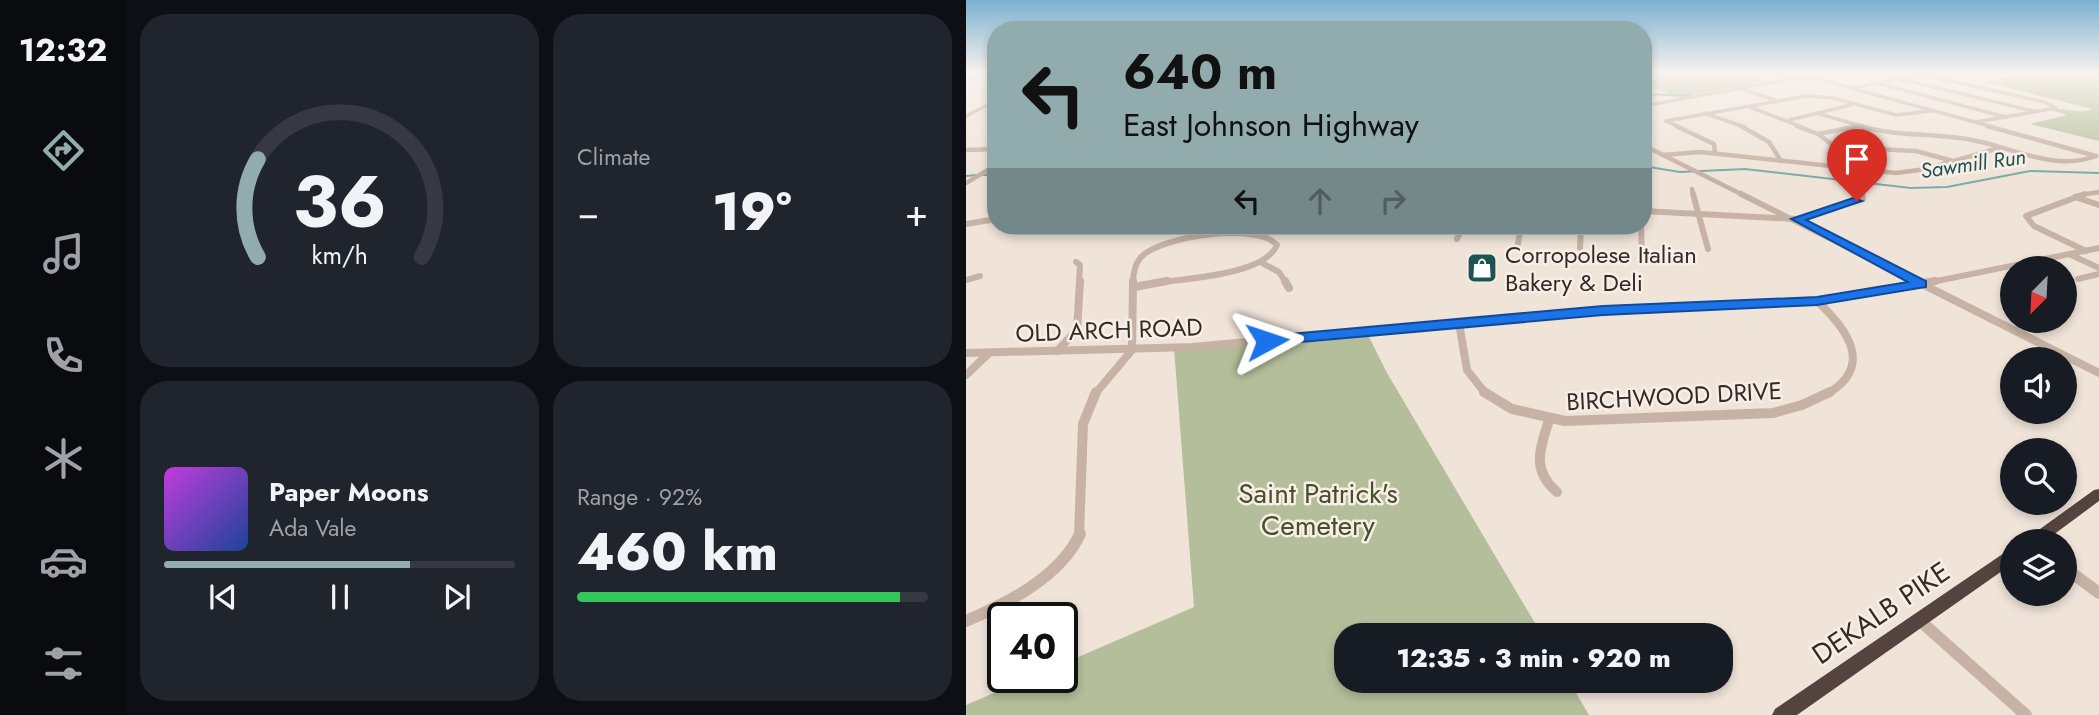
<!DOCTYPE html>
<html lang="en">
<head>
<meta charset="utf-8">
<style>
	:root { --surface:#171b24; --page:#20242c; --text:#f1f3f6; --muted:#9ea1a6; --line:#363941; --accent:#92abad }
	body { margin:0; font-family:Jost,sans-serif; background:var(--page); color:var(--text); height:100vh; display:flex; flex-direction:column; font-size:26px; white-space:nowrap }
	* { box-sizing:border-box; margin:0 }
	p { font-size:23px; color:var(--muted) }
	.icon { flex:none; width:38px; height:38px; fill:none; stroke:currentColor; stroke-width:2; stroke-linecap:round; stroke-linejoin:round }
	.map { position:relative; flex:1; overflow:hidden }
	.sheet { display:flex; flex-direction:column; gap:14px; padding:14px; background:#0d0f14; width:840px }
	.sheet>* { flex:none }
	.hud { position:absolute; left:21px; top:21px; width:665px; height:214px; border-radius:28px; box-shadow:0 4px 10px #0003; background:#92abad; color:#111; overflow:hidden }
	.needle { width:46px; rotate:204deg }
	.buttons { position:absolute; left:1034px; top:256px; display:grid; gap:14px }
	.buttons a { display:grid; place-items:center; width:77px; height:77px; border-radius:50%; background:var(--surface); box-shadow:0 4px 10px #0003; font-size:35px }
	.speed { position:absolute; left:21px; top:602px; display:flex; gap:14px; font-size:35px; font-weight:700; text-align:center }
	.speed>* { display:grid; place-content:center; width:91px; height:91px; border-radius:50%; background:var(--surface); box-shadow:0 4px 10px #0003; line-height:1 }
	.speed .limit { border:4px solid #111; border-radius:10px; background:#fff; color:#111 }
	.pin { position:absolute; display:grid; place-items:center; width:60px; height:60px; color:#fff; margin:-72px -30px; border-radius:50% 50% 50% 0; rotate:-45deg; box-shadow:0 0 7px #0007 }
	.pin .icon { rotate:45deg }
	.me { position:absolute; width:77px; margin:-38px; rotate:85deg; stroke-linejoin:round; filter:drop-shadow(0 0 5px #0008) }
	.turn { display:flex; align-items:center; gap:24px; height:147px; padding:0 21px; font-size:32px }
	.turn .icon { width:91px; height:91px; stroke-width:2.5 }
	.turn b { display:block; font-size:49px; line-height:60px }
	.lanes { display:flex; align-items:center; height:66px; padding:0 21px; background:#0003; justify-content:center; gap:35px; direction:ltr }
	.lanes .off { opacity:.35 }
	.big { font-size:52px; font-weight:800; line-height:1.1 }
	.sheet .widget { flex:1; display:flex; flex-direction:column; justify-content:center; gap:10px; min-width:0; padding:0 24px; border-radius:28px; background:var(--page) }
	.sheet .dial { align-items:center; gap:0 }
	.dial svg { height:182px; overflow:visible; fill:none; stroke:var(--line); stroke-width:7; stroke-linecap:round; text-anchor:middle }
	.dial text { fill:var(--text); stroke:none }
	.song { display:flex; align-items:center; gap:21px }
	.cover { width:84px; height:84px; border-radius:10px; background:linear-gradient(135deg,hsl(290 70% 55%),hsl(220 70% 35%)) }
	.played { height:7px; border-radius:4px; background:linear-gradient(90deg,var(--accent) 70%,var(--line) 70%) }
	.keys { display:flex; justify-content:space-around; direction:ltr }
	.heat { display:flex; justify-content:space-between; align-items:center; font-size:38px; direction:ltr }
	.charge { height:10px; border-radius:5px; background:linear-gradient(90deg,#34c759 92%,var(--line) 0) }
	.sheet .tiles { flex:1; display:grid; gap:14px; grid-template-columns:repeat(2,1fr) }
	.trip { position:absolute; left:368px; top:623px; width:399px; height:70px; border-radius:28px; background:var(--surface); box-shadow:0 4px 10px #0003; font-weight:800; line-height:70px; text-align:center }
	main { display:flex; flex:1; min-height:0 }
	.menu { display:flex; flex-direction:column; width:126px; justify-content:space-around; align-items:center; background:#090b0e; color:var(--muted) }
	.menu .icon { width:49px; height:49px }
	.menu .active { color:var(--accent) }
	.menu b { font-size:32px; color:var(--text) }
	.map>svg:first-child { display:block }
	.green { fill:#b4be9a }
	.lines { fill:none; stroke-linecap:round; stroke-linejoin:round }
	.stream { stroke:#79acab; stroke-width:2 }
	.minor-far5 { stroke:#c7b3a6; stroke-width:3.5 }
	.minor-far4 { stroke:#c7b3a6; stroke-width:4.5 }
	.minor-far3 { stroke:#c7b3a6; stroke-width:6 }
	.minor-far2 { stroke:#c7b3a6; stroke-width:8 }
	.minor-far1 { stroke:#c7b3a6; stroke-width:10 }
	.minor { stroke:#c7b3a6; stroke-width:12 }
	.highway { fill:#54433e; fill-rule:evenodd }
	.route { fill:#1a73e8; stroke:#114b97; stroke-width:2 }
	.labels { text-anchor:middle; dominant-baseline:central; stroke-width:5; stroke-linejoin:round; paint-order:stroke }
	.far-water-label { font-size:21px; font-style:italic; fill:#1e5353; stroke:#f8eee5 }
	.poi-label { font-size:24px; fill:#342a26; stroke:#f8eee5; text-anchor:start }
	.street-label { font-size:24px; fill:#342a26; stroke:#f8eee5 }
	.near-park-label { font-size:28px; fill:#45512b; stroke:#f8eee5 }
	.near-street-label { font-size:28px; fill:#342a26; stroke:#f8eee5 }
</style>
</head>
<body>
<main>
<nav class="menu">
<b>12:32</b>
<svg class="icon active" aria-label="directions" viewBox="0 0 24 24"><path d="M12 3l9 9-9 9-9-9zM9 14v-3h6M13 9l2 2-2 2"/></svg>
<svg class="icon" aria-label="music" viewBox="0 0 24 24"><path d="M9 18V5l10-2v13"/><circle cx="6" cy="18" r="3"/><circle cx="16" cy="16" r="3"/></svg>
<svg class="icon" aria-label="phone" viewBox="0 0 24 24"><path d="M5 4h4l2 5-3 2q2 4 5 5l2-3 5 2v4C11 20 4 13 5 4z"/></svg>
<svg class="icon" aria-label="climate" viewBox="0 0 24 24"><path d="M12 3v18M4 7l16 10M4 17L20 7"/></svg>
<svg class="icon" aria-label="car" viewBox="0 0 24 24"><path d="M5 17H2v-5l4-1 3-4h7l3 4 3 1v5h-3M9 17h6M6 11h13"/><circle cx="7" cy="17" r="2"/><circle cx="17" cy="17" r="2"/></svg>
<svg class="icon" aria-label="filters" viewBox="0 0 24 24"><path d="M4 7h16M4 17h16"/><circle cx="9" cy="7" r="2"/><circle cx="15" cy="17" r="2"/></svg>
</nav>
<section class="sheet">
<div class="tiles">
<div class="widget dial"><svg viewBox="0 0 100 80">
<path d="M14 69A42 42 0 1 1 86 69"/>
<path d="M14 69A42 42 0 0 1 14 26" stroke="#92abad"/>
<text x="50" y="56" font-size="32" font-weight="700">36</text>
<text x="50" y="72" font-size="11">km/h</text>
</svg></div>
<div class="widget"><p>Climate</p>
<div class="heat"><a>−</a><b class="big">19°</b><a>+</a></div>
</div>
<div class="widget">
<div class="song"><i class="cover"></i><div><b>Paper Moons</b><p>Ada Vale</p></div></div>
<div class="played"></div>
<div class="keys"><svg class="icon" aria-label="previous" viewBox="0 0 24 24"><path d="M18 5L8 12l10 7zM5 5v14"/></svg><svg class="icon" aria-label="pause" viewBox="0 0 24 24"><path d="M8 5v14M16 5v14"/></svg><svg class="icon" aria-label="next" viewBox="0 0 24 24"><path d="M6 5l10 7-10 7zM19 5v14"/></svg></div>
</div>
<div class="widget"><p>Range · 92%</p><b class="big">460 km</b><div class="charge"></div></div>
</div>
</section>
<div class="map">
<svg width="1133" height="715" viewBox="0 0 1133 715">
	<rect width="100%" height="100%" fill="#f0e4d9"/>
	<g class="green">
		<path d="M677 73H772L802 81 713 97 677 84Z"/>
		<path d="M1061 73H1133V141L1064 124 1101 115 1085 110C1099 106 1109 115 1126 109L1020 82Z"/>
		<path d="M400 331 421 373 576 635H380V681H603L623 715H0V705L65 677H96V664L228 607 208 348Z"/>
	</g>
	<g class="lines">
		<g class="stream">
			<path d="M677 94 724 96"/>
			<path d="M677 166 714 172 779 169 945 188 981 187 1064 171 1133 173"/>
			<path d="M17 175H30"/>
			<path d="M0 176 11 175"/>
		</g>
		<g class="minor-far5">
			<path d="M841 76 1027 127"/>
			<path d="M935 79 1071 112"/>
			<path d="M0 81 12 73"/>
			<path d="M914 84 1040 117"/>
			<path d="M888 88 949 75 963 76 1078 102 1090 108"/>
			<path d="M775 89 809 100"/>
			<path d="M677 106 858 73"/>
			<path d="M784 107 836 127"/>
			<path d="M738 113 779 127"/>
			<path d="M850 113 899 127"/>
			<path d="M0 116 30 101"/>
			<path d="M823 120 885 105"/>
			<path d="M700 121 841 96 867 98 930 115 965 111"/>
			<path d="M700 121 714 127"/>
			<path d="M1010 122 1090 108"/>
			<path d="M887 127 892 126"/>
		</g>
		<g class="minor-far4">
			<path d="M710 126 748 144 749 154"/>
			<path d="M775 126 803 142 815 161"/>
			<path d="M831 126 852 134 892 164 894 170"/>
			<path d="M893 126C925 135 961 134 994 138 1040 143 1084 173 1130 156"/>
			<path d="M1021 126 1130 156"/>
			<path d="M852 134 892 126"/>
			<path d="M677 145 779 196"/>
			<path d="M870 147 950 151 987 161"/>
			<path d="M0 150 30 149"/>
			<path d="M697 155 734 152 930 173 960 169 1033 148"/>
			<path d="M0 183 30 165"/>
			<path d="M726 189 728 196"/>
			<path d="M895 191 896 196"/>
			<path d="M1109 196 1133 192"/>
		</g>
		<g class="minor-far3">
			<path d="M727 194 742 249"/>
			<path d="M775 194 953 283"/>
			<path d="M1119 194 1060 216 1068 226 1120 251"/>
			<path d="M1109 197 1133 205"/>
			<path d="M677 211 830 219 897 199 896 194"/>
			<path d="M0 224 30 219"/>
			<path d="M675 226 676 256"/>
			<path d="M432 231 435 226"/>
			<path d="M491 239 497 226"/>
			<path d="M614 248 615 226"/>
			<path d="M551 249 555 226"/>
			<path d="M1103 254 1133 268"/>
			<path d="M110 262 114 265 113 283"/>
			<path d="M296 263 313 272 320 283"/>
			<path d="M1112 279 1133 274"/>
			<path d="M0 280 14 276"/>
			<path d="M167 283C167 274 169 264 175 257 194 236 293 222 311 245 299 275 221 278 191 283"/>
			<path d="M961 283 1133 248"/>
		</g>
		<g class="minor-far2">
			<path d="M319 281 323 288"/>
			<path d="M950 281 1133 373"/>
			<path d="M168 287 201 281"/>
			<path d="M851 301C881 329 909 366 861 394"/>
			<path d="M493 323 501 370 520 394"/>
			<path d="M91 351 111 330 114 281"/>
			<path d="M0 353 226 347 588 314 851 301 969 281"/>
			<path d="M0 375 23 353"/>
			<path d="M129 394 166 350 167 281"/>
		</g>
		<g class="minor-far1">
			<path d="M518 392 546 409 599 421 807 413 836 405 864 392"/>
			<path d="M583 420C574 449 565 470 591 492"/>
			<path d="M113 536 117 424 130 392"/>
		</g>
		<g class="minor">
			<path d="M1099 568 1133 593"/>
			<path d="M952 619 1060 715"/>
			<path d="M0 621C42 603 94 577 114 534"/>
		</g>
		<g class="highway">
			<path d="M1133 489V501L1079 541H1061L1063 537 1128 490Z"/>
			<path d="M1046 550V564L831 715H806L809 709 1041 551Z"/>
		</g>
	</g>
	<linearGradient id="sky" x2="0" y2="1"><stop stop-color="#7bb1d0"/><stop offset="0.42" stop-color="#f8f3ee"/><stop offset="1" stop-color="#f8f3ee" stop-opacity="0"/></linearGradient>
	<rect width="1133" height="173" fill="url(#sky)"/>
	<path class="route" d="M887 198 896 201 840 220 960 281V287L851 305 637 315 301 345 294 341 301 336 637 306 851 297 942 282 825 219Z"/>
	<defs>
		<g id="shop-square" transform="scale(1.575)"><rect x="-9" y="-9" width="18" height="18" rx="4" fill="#1e5353" stroke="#f8eee5"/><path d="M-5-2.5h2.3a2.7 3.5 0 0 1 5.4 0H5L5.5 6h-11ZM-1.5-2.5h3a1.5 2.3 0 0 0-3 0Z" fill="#fff"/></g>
	</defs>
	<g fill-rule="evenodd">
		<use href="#shop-square" x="516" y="268"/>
	</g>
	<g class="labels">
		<g class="far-water-label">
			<text transform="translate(1007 164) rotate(-8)">Sawmill Run</text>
		</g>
		<g class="poi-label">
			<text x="539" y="254">Corropolese Italian<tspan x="539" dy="28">Bakery &amp; Deli</tspan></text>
		</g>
		<g class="street-label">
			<text transform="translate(143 330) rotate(-2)">OLD ARCH ROAD</text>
			<text transform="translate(708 396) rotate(-3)">BIRCHWOOD DRIVE</text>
		</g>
		<g class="near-park-label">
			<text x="352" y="493">Saint Patrick's<tspan x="352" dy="32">Cemetery</tspan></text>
		</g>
		<g class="near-street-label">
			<text transform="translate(915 613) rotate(-34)">DEKALB PIKE</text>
		</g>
	</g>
</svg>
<div class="buttons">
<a><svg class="needle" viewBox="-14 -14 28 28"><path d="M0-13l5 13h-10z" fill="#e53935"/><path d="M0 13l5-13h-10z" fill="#9ea1a6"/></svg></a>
<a><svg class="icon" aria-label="sound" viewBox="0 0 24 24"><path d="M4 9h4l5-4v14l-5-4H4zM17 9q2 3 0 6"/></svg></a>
<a><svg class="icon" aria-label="search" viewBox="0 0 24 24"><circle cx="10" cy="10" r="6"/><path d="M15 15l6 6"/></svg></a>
<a><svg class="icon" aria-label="layers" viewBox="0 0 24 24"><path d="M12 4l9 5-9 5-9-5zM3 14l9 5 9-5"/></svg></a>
</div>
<div class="speed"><div class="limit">40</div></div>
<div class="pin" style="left:891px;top:201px;background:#d93025"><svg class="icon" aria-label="arrive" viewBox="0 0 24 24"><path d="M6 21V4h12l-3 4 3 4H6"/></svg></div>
<svg class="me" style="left:301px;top:341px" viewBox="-20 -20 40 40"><path d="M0-17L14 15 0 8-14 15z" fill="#1a73e8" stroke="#fff" stroke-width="4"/></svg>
<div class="trip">12:35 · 3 min · 920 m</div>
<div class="hud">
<div class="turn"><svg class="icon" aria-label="left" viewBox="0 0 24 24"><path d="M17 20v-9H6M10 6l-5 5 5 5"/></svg><div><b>640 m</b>East Johnson Highway</div></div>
<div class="lanes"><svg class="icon" aria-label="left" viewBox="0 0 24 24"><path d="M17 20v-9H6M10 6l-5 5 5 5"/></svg><svg class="icon off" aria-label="ahead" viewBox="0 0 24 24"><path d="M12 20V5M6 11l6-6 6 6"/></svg><svg class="icon off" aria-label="right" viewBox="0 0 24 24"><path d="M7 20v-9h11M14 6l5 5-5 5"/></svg></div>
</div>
</div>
</main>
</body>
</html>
